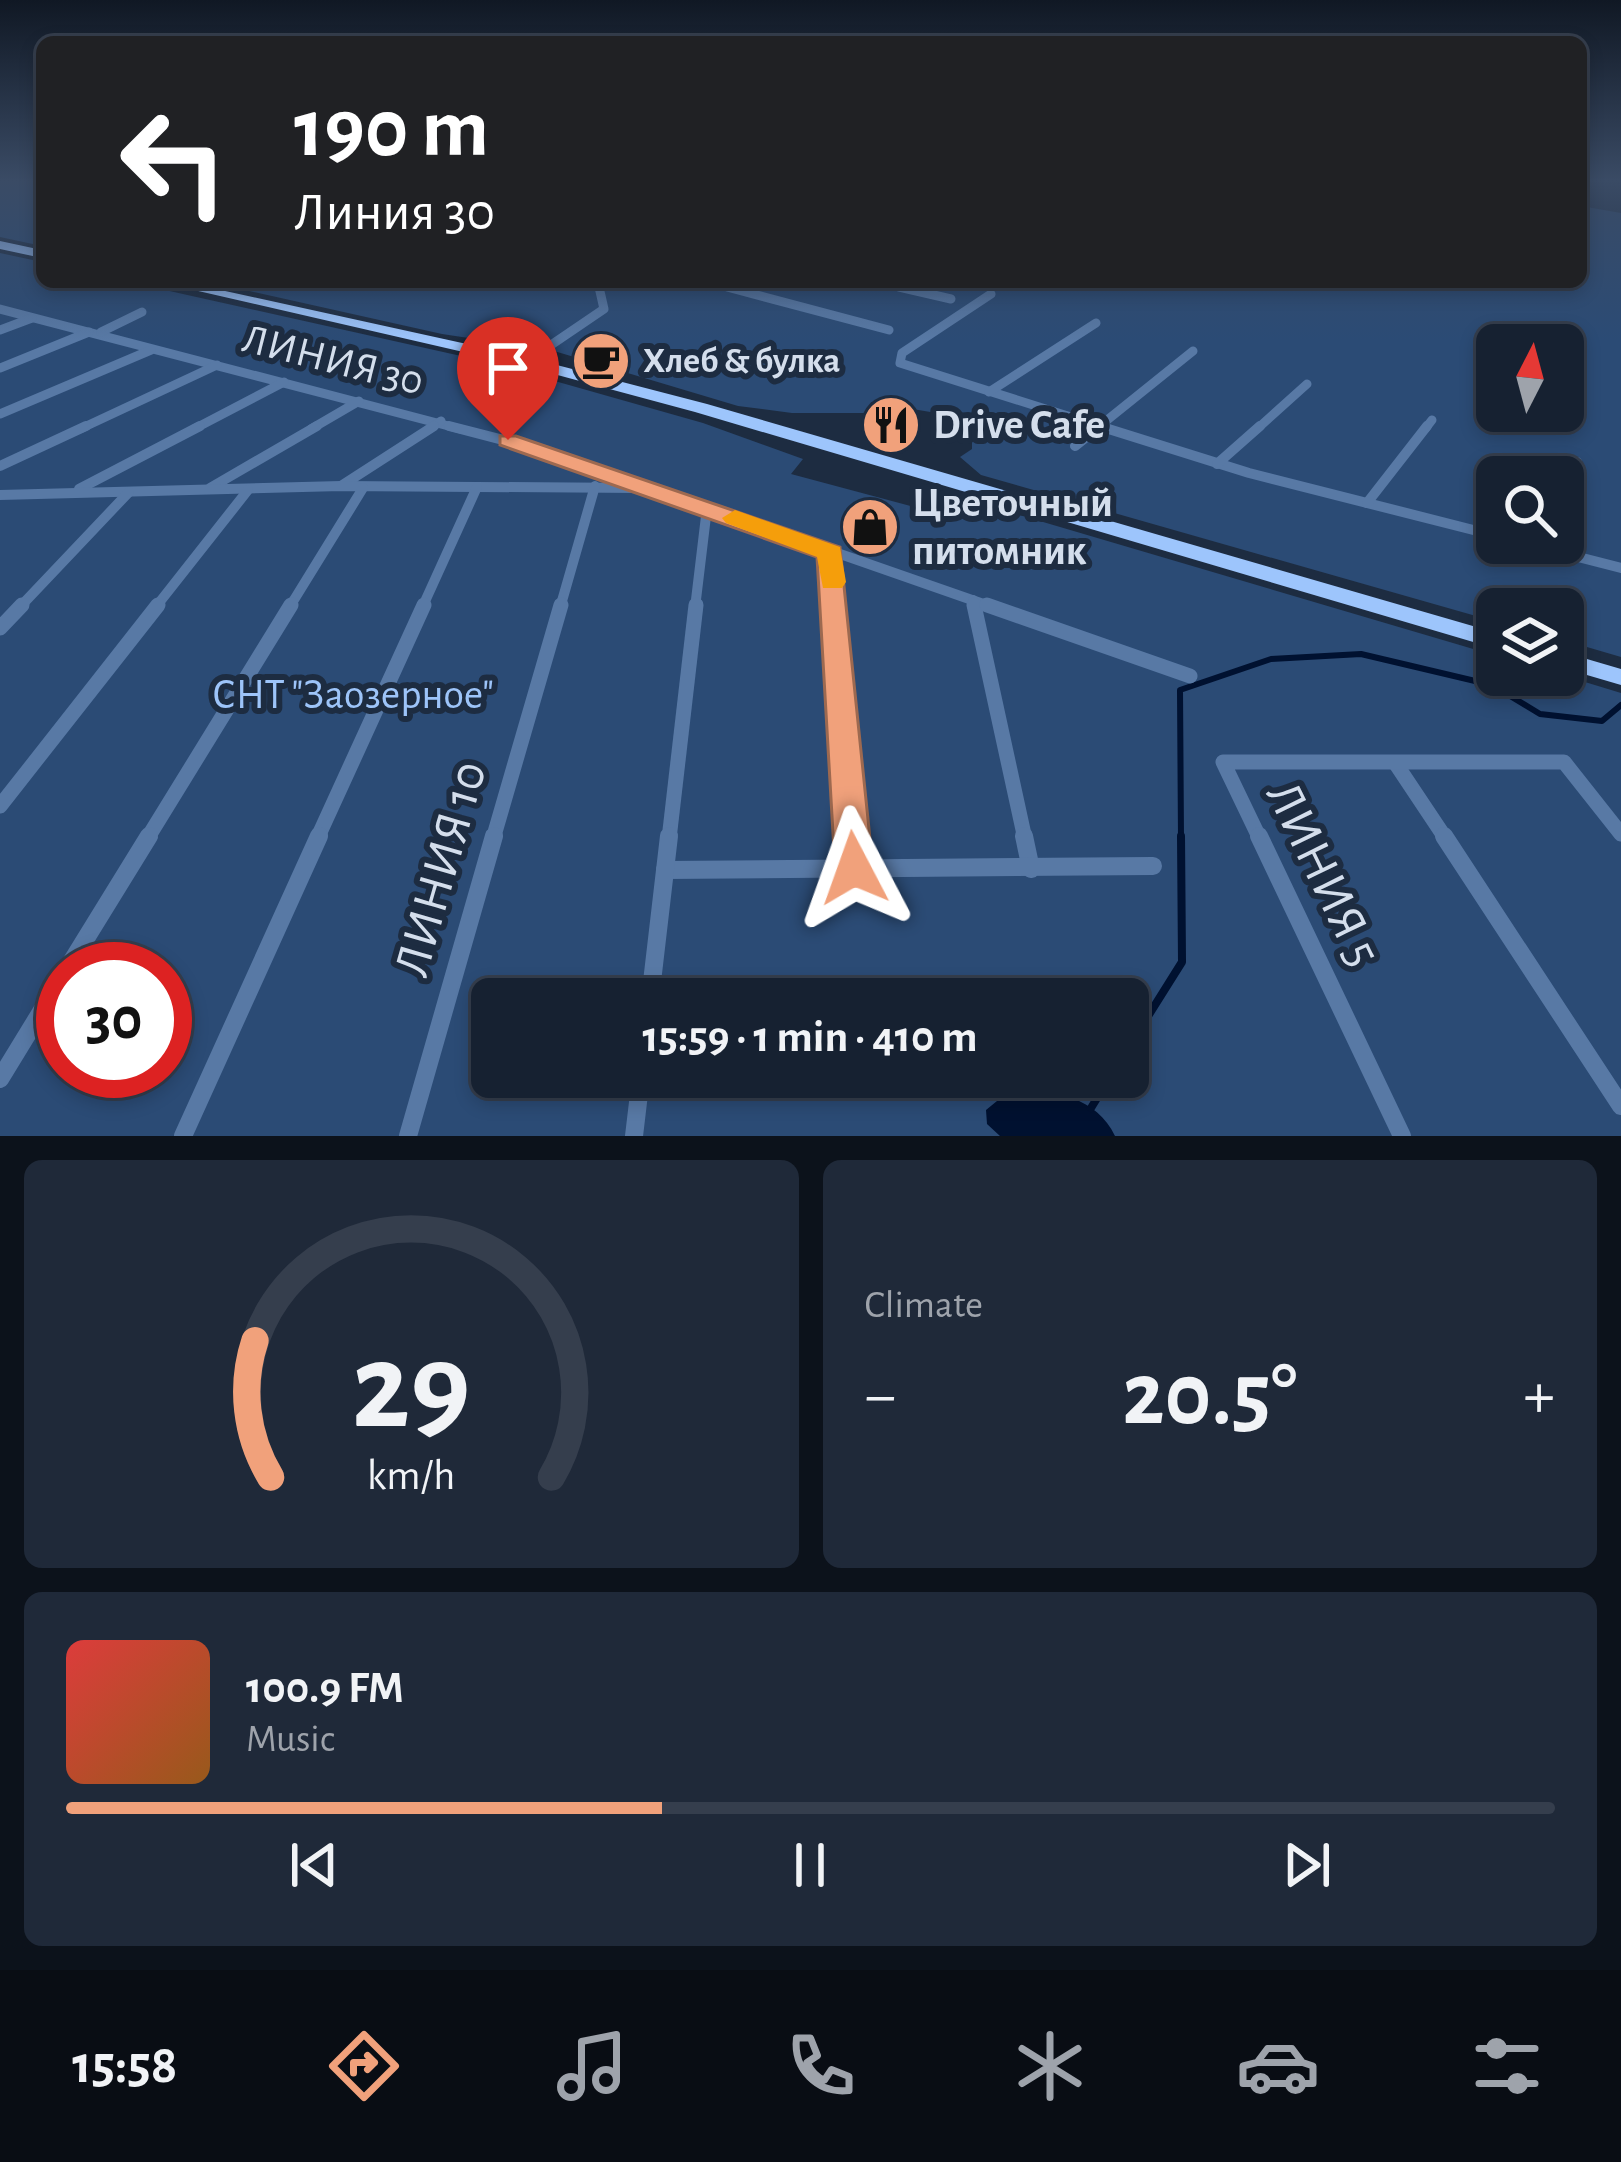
<!DOCTYPE html>
<html lang="en">
<head>
<meta charset="utf-8">
<style>
	:root { --surface:#162131; --page:#1f2939; --text:#f1f3f6; --muted:#9ea3ab; --line:#353e4d; --accent:#f1a17b }
	body { margin:0; font-family:"Alegreya Sans",sans-serif; background:var(--page); color:var(--text); height:100vh; display:flex; flex-direction:column; font-size:45px; white-space:nowrap }
	* { box-sizing:border-box; margin:0 }
	p { font-size:39px; color:var(--muted) }
	.icon { flex:none; width:66px; height:66px; fill:none; stroke:currentColor; stroke-width:2; stroke-linecap:round; stroke-linejoin:round }
	.map { position:relative; height:1136px; overflow:hidden }
	.sheet { display:flex; flex-direction:column; gap:24px; padding:24px; background:#0c121b; flex:1 }
	.sheet>* { flex:none }
	.guide { position:absolute; left:36px; top:36px; width:1551px; height:252px; border-radius:18px; box-shadow:0 6px 18px #0003,0 0 0 3px var(--line); background:#202124; color:#fff; overflow:hidden }
	.needle { width:78px; rotate:6deg }
	.tools { position:absolute; left:1476px; top:324px; display:grid; gap:24px }
	.tools a { display:grid; place-items:center; width:108px; height:108px; border-radius:18px; background:var(--surface); box-shadow:0 6px 18px #0003,0 0 0 3px var(--line); font-size:60px }
	.speed { position:absolute; left:36px; top:942px; display:flex; gap:24px; font-size:60px; font-weight:700; text-align:center }
	.speed>* { display:grid; place-content:center; width:156px; height:156px; border-radius:50%; background:var(--surface); box-shadow:0 6px 18px #0003,0 0 0 3px var(--line); line-height:1 }
	.speed .limit { border:18px solid #d22; background:#fff; color:#111 }
	.pin { position:absolute; display:grid; place-items:center; width:102px; height:102px; color:#fff; margin:-123px -51px; border-radius:50% 50% 50% 0; rotate:-45deg; box-shadow:0 0 12px #0007 }
	.pin .icon { rotate:45deg }
	.me { position:absolute; width:132px; margin:-66px; rotate:356deg; stroke-linejoin:round; filter:drop-shadow(0 0 9px #0008) }
	.turn { display:flex; align-items:center; gap:42px; height:252px; padding:0 60px; font-size:54px }
	.turn .icon { width:156px; height:156px; stroke-width:2.5 }
	.turn b { display:block; font-size:84px; line-height:102px }
	.big { font-size:90px; font-weight:600; line-height:1.1 }
	.sheet .widget { flex:1; display:flex; flex-direction:column; justify-content:center; gap:18px; min-width:0; padding:0 42px; border-radius:18px; background:var(--page) }
	.sheet .dial { align-items:center; gap:0 }
	.dial svg { height:312px; overflow:visible; fill:none; stroke:var(--line); stroke-width:7; stroke-linecap:round; text-anchor:middle }
	.dial text { fill:var(--text); stroke:none }
	.song { display:flex; align-items:center; gap:36px }
	.cover { width:144px; height:144px; border-radius:18px; background:linear-gradient(135deg,hsl(0 70% 55%),hsl(30 70% 35%)) }
	.played { height:12px; border-radius:6px; background:linear-gradient(90deg,var(--accent) 40%,var(--line) 40%) }
	.keys { display:flex; justify-content:space-around; direction:ltr }
	.heat { display:flex; justify-content:space-between; align-items:center; font-size:66px; direction:ltr }
	.sheet .tiles { flex:1; display:grid; gap:24px; grid-template-columns:1fr 1fr }
	.widget:last-child { grid-column:span 2 }
	.trip { position:absolute; left:471px; top:978px; width:678px; height:120px; border-radius:18px; background:var(--surface); box-shadow:0 6px 18px #0003,0 0 0 3px var(--line); font-weight:600; line-height:120px; text-align:center }
	.tabs { display:flex; height:192px; justify-content:space-around; align-items:center; background:#090d14; color:var(--muted) }
	.tabs .icon { width:84px; height:84px }
	.tabs .active { color:var(--accent) }
	.tabs b { font-size:54px; color:var(--text) }
	.map>svg:first-child { display:block }
	.green { fill:#2b4b75; fill-rule:evenodd }
	.water { fill:#001130 }
	.lines { fill:none; stroke-linecap:round; stroke-linejoin:round }
	.stream-far1 { stroke:#001130; stroke-width:6 }
	.stream { stroke:#001130; stroke-width:8 }
	.minor-far4 { stroke:#5879a5; stroke-width:6 }
	.minor-far3 { stroke:#5879a5; stroke-width:9 }
	.minor-far2 { stroke:#5879a5; stroke-width:10 }
	.minor-far1 { stroke:#5879a5; stroke-width:15 }
	.minor { stroke:#5879a5; stroke-width:18 }
	.primary { fill:#9dc5fc; fill-rule:evenodd }
	.route { fill:#f1a17b; stroke:#9d6950; stroke-width:3 }
	.slow { fill:#f59e0b }
	.labels { text-anchor:middle; dominant-baseline:central; stroke-width:12; stroke-linejoin:round; paint-order:stroke }
	.far-poi-label { font-size:36px; font-weight:bold; fill:#d4deec; stroke:#1d2c41; text-anchor:start }
	.street-label { font-size:42px; fill:#d4deec; stroke:#1d2c41 }
	.poi-label { font-size:42px; font-weight:bold; fill:#d4deec; stroke:#1d2c41; text-anchor:start }
	.park-label { font-size:42px; fill:#9dc4f9; stroke:#1d2c41 }
	.near-street-label { font-size:51px; fill:#d4deec; stroke:#1d2c41 }
</style>
</head>
<body>
<div class="map">
<svg width="1621" height="1136" viewBox="0 0 1621 1136">
	<rect width="100%" height="100%" fill="#1d2c41"/>
	<g class="green">
		<path d="M0 181H42V246L0 237Z"/>
		<path d="M1581 206 1621 213V657L1563 640V609H1497V622L981 475 960 457 972 449V431L960 417 871 402 868 413H792L738 406 554 351 442 334 209 282H1581ZM1497 345H1563V411H1497ZM1497 477H1563V543H1497Z"/>
		<path d="M0 253 42 262V282H129L488 362 703 423 803 459 791 474 933 512 948 494 1497 656V675H1562L1621 693V1136H0ZM63 969H165V1071H63ZM492 999H1128V1077H492Z"/>
	</g>
	<path class="water" d="M1017 1083C1054 1092 1097 1097 1115 1136H1000L987 1124 986 1110 997 1101 1001 1086Z"/>
	<g class="lines">
		<path class="stream-far1" d="M1181 839 1180 690 1271 659 1361 654 1492 685 1540 714 1602 721 1621 705"/>
		<g class="stream">
			<path d="M1128 1048 1182 962 1181 836"/>
			<path d="M1091 1108 1110 1077"/>
		</g>
		<g class="minor-far4">
			<path d="M598 282 600 290"/>
			<path d="M709 282 738 290"/>
			<path d="M878 282 912 290"/>
		</g>
		<g class="minor-far3">
			<path d="M727 287 889 330"/>
			<path d="M899 287 951 299"/>
			<path d="M991 294 902 353 900 363 1109 429"/>
			<path d="M0 309 460 429"/>
			<path d="M0 330 32 318"/>
			<path d="M101 332 142 312"/>
			<path d="M526 362 604 309 599 287"/>
			<path d="M0 368 89 332"/>
			<path d="M989 392 1096 323"/>
			<path d="M0 414 151 350"/>
			<path d="M80 429 217 365"/>
			<path d="M194 429 284 382"/>
			<path d="M311 429 359 401"/>
			<path d="M429 429 441 421"/>
			<path d="M1096 429 1193 351"/>
			<path d="M1257 429 1307 384"/>
			<path d="M1425 429 1432 420"/>
		</g>
		<g class="minor-far2">
			<path d="M449 426 542 450 995 608"/>
			<path d="M1099 426 1249 473 1497 536"/>
			<path d="M1075 446 1100 426"/>
			<path d="M1217 464 1260 426"/>
			<path d="M0 466 86 426"/>
			<path d="M1563 485 1577 462"/>
			<path d="M341 486 434 426"/>
			<path d="M210 488 317 426"/>
			<path d="M79 489 200 426"/>
			<path d="M0 495 341 486 640 488"/>
			<path d="M1367 503 1427 426"/>
			<path d="M1524 543 1621 568"/>
			<path d="M830 552 834 608"/>
			<path d="M973 600 975 608"/>
			<path d="M19 608 129 492"/>
			<path d="M155 608 248 490"/>
			<path d="M289 608 363 488"/>
			<path d="M422 608 477 487"/>
			<path d="M560 608 595 486"/>
			<path d="M695 608 707 508"/>
		</g>
		<g class="minor-far1">
			<path d="M834 605 852 839"/>
			<path d="M974 605 1025 839"/>
			<path d="M987 605 1190 676"/>
			<path d="M0 628 22 605"/>
			<path d="M1396 764 1446 839"/>
			<path d="M0 806 158 605"/>
			<path d="M147 839 291 605"/>
			<path d="M317 839 424 605"/>
			<path d="M493 839 561 605"/>
			<path d="M669 839 696 605"/>
			<path d="M1260 839 1223 762H1564L1621 834"/>
		</g>
		<g class="minor">
			<path d="M852 836 854 868"/>
			<path d="M1024 836 1031 869"/>
			<path d="M1259 836 1402 1136"/>
			<path d="M1444 836 1621 1106"/>
			<path d="M665 870 1153 866"/>
			<path d="M67 969 149 836"/>
			<path d="M650 999 669 836"/>
			<path d="M0 1079 63 976"/>
			<path d="M183 1136 319 836"/>
			<path d="M408 1136 494 836"/>
			<path d="M634 1136 641 1077"/>
		</g>
		<g class="primary">
			<path d="M0 241 42 250V258L0 249Z"/>
			<path d="M159 282H184L526 357 707 404 1497 633V649L695 412 524 366Z"/>
			<path d="M1563 652 1621 669V685L1563 668Z"/>
		</g>
	</g>
	<linearGradient id="sky" x2="0" y2="1"><stop stop-color="#101824"/><stop offset="0.53" stop-color="#3a4b65"/><stop offset="1" stop-color="#3a4b65" stop-opacity="0"/></linearGradient>
	<rect width="1621" height="340" fill="url(#sky)"/>
	<path class="route" d="M500 436H516L840 547 873 868 868 880 854 884 841 880 835 868 817 557 500 445Z"/>
	<path class="slow" d="M735 510 840 547 846 582 842 588H823L817 557 726 523 722 518Z"/>
	<defs>
		<g id="cafe-disc" transform="scale(3)"><circle r="9.5" fill="#f1a17b" stroke="#1d2c41"/><path d="M-5.5-4.5H6V0H3Q3 3.5 0 3.5H-2.5Q-5.5 3.5-5.5 0ZM3-3.2v2h1.7v-2ZM-6 4.5H4V6H-6Z" fill="#111"/></g>
		<g id="restaurant-disc" transform="scale(3)"><circle r="9.5" fill="#f1a17b" stroke="#1d2c41"/><path d="M-5-6h1v4h1v-4h1v4h1v-4h1v5L-1.5 .5V6h-2V.5L-5-1ZM5-6V6H3V1.5H1.5Q1.5-4 5-6Z" fill="#111"/></g>
		<g id="shop-disc" transform="scale(3)"><circle r="9.5" fill="#f1a17b" stroke="#1d2c41"/><path d="M-5-2.5h2.3a2.7 3.5 0 0 1 5.4 0H5L5.5 6h-11ZM-1.5-2.5h3a1.5 2.3 0 0 0-3 0Z" fill="#111"/></g>
	</defs>
	<g fill-rule="evenodd">
		<use href="#cafe-disc" x="601" y="361"/>
		<use href="#restaurant-disc" x="891" y="425"/>
		<use href="#shop-disc" x="870" y="527"/>
	</g>
	<g class="labels">
		<g class="far-poi-label">
			<text x="643" y="361">Хлеб &amp; булка</text>
		</g>
		<g class="street-label">
			<text transform="translate(333 360) rotate(14)">ЛИНИЯ 30</text>
		</g>
		<g class="poi-label">
			<text x="933" y="425">Drive Cafe</text>
			<text x="912" y="503">Цветочный<tspan x="912" dy="48">питомник</tspan></text>
		</g>
		<g class="park-label">
			<text x="353" y="695">СНТ "Заозерное"</text>
		</g>
		<g class="near-street-label">
			<text transform="translate(441 869) rotate(-74)">ЛИНИЯ 10</text>
			<text transform="translate(1323 874) rotate(64)">ЛИНИЯ 5</text>
		</g>
	</g>
</svg>
<div class="tools">
<a><svg class="needle" viewBox="-14 -14 28 28"><path d="M0-13l5 13h-10z" fill="#e53935"/><path d="M0 13l5-13h-10z" fill="#9ea3ab"/></svg></a>
<a><svg class="icon" aria-label="search" viewBox="0 0 24 24"><circle cx="10" cy="10" r="6"/><path d="M15 15l6 6"/></svg></a>
<a><svg class="icon" aria-label="layers" viewBox="0 0 24 24"><path d="M12 4l9 5-9 5-9-5zM3 14l9 5 9-5"/></svg></a>
</div>
<div class="speed"><div class="limit">30</div></div>
<div class="pin" style="left:508px;top:440px;background:#d93025"><svg class="icon" aria-label="arrive" viewBox="0 0 24 24"><path d="M6 21V4h12l-3 4 3 4H6"/></svg></div>
<svg class="me" style="left:854px;top:868px" viewBox="-20 -20 40 40"><path d="M0-17L14 15 0 8-14 15z" fill="#f1a17b" stroke="#fff" stroke-width="4"/></svg>
<div class="trip">15:59 · 1 min · 410 m</div>
<div class="guide">
<div class="turn"><svg class="icon" aria-label="left" viewBox="0 0 24 24"><path d="M17 20v-9H6M10 6l-5 5 5 5"/></svg><div><b>190 m</b>Линия 30</div></div>
</div>
</div>
<section class="sheet">
<div class="tiles">
<div class="widget dial"><svg viewBox="0 0 100 80">
<path d="M14 69A42 42 0 1 1 86 69"/>
<path d="M14 69A42 42 0 0 1 10 34" stroke="#f1a17b"/>
<text x="50" y="56" font-size="32" font-weight="700">29</text>
<text x="50" y="72" font-size="11">km/h</text>
</svg></div>
<div class="widget"><p>Climate</p>
<div class="heat"><a>−</a><b class="big">20.5°</b><a>+</a></div>
</div>
<div class="widget">
<div class="song"><i class="cover"></i><div><b>100.9 FM</b><p>Music</p></div></div>
<div class="played"></div>
<div class="keys"><svg class="icon" aria-label="previous" viewBox="0 0 24 24"><path d="M18 5L8 12l10 7zM5 5v14"/></svg><svg class="icon" aria-label="pause" viewBox="0 0 24 24"><path d="M8 5v14M16 5v14"/></svg><svg class="icon" aria-label="next" viewBox="0 0 24 24"><path d="M6 5l10 7-10 7zM19 5v14"/></svg></div>
</div>
</div>
</section>
<nav class="tabs">
<b>15:58</b>
<svg class="icon active" aria-label="directions" viewBox="0 0 24 24"><path d="M12 3l9 9-9 9-9-9zM9 14v-3h6M13 9l2 2-2 2"/></svg>
<svg class="icon" aria-label="music" viewBox="0 0 24 24"><path d="M9 18V5l10-2v13"/><circle cx="6" cy="18" r="3"/><circle cx="16" cy="16" r="3"/></svg>
<svg class="icon" aria-label="phone" viewBox="0 0 24 24"><path d="M5 4h4l2 5-3 2q2 4 5 5l2-3 5 2v4C11 20 4 13 5 4z"/></svg>
<svg class="icon" aria-label="climate" viewBox="0 0 24 24"><path d="M12 3v18M4 7l16 10M4 17L20 7"/></svg>
<svg class="icon" aria-label="car" viewBox="0 0 24 24"><path d="M5 17H2v-5l4-1 3-4h7l3 4 3 1v5h-3M9 17h6M6 11h13"/><circle cx="7" cy="17" r="2"/><circle cx="17" cy="17" r="2"/></svg>
<svg class="icon" aria-label="filters" viewBox="0 0 24 24"><path d="M4 7h16M4 17h16"/><circle cx="9" cy="7" r="2"/><circle cx="15" cy="17" r="2"/></svg>
</nav>
</body>
</html>
